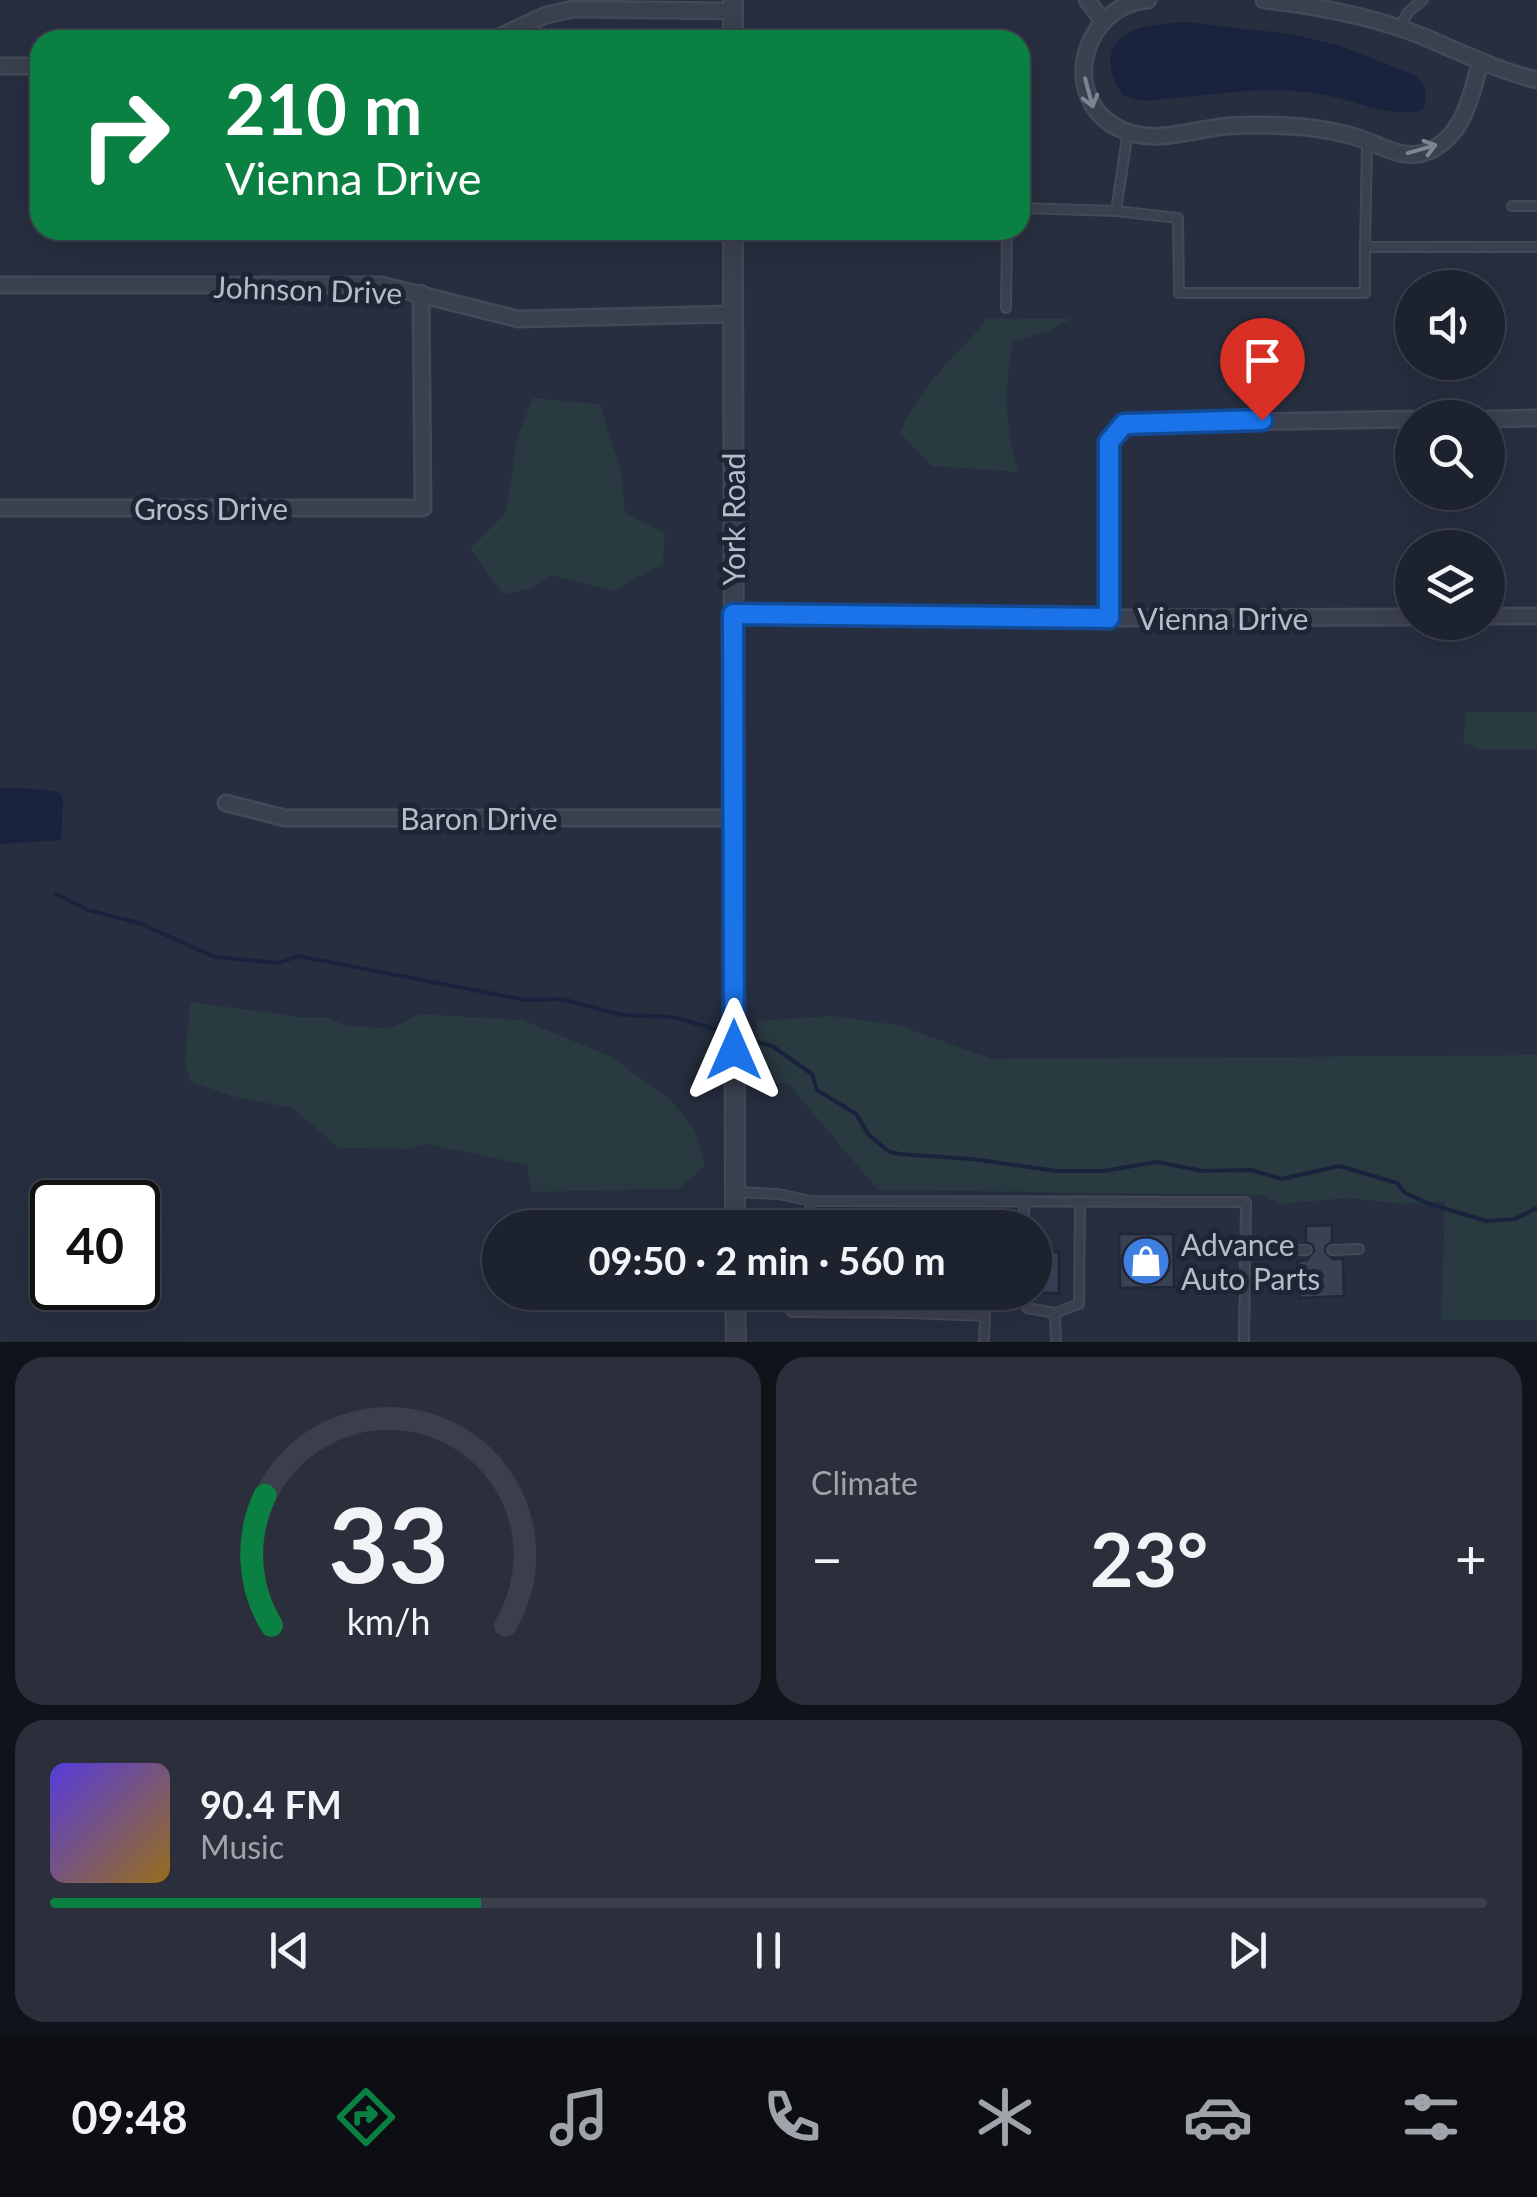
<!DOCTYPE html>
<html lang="en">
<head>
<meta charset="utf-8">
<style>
	:root { --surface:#1d222f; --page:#2a2f3b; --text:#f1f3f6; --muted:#a0a4aa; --line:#3b3f4b; --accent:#0b8043 }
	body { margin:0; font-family:Lato,sans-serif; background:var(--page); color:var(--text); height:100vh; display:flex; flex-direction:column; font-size:38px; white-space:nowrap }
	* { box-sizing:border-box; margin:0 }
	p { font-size:32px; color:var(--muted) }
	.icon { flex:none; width:55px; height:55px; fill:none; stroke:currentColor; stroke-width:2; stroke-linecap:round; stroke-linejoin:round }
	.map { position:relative; height:1342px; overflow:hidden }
	.panel { display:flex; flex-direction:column; gap:15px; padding:15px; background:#10131a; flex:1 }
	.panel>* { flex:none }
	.hud { position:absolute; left:30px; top:30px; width:1000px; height:210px; border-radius:30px; box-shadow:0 10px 40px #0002,0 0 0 2px var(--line); background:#0b8043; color:#fff; overflow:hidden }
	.tools { position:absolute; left:1395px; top:270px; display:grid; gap:20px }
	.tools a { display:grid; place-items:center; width:110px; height:110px; border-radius:50%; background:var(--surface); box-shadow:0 10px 40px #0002,0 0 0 2px var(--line); font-size:50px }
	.speed { position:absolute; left:30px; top:1180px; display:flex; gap:20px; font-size:50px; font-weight:700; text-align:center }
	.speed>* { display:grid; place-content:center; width:130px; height:130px; border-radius:50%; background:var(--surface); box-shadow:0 10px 40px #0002,0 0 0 2px var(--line); line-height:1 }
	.speed .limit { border:5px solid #111; border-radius:15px; background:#fff; color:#111 }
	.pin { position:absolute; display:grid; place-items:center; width:85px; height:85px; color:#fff; margin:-102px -42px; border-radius:50% 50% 50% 0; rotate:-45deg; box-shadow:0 0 10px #0007 }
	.pin .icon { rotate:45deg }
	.me { position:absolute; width:110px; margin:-55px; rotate:0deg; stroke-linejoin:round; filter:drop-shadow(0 0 8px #0008) }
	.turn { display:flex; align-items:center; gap:35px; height:210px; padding:0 30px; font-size:45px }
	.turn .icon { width:130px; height:130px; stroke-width:2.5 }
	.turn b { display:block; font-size:70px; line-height:85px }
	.big { font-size:75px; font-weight:700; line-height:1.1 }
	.panel .tile { flex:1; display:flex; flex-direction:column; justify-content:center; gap:15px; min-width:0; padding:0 35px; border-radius:30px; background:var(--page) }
	.panel .dial { align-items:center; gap:0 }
	.dial svg { height:260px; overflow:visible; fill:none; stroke:var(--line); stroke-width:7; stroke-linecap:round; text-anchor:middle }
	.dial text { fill:var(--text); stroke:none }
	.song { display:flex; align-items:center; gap:30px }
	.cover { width:120px; height:120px; border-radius:15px; background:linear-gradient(135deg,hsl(250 70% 55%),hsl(40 70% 35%)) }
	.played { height:10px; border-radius:5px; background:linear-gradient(90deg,var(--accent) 30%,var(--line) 30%) }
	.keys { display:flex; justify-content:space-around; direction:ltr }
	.heat { display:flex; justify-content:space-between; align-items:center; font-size:55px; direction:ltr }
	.panel .tiles { flex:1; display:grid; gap:15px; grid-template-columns:1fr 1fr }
	.tile:last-child { grid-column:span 2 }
	.trip { position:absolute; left:482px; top:1210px; width:570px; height:100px; border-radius:50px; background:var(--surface); box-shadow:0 10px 40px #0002,0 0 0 2px var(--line); font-weight:700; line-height:100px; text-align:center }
	.tabs { display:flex; height:160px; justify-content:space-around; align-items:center; background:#0c0e13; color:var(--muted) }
	.tabs .icon { width:70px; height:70px }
	.tabs .on { color:var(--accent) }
	.tabs b { font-size:45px; color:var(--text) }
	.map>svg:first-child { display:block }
	.green { fill:#293a40 }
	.water { fill:#1a233d }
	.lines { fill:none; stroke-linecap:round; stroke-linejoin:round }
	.stream { stroke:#1a233d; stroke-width:4 }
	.building { fill:#394155; stroke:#212736; stroke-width:2.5 }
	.service-casing { stroke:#444958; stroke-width:12 }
	.minor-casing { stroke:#444958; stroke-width:19 }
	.tertiary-casing { stroke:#444958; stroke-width:22 }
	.service { stroke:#3b404f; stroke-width:8 }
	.minor { stroke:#3b404f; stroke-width:14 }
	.tertiary { stroke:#3b404f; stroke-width:18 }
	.oneway { stroke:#7f8493 }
	.route-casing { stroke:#114b97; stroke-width:25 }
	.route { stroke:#1a73e8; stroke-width:18 }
	.labels { text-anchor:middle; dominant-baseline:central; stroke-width:10; stroke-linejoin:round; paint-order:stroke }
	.street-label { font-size:30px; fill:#b7bcca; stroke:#1f2534 }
	.poi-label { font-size:30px; fill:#b7bcca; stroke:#1f2534; text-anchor:start }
</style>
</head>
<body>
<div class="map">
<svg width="1537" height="1342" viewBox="0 0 1537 1342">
	<rect width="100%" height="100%" fill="#272e3f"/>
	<g class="green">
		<path d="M984 318 1071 319 1048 331 1013 342C1004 385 1005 430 1018 472L932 466 900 433C917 389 955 357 984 323Z"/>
		<path d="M533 398 600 404 622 474 625 513 665 533 663 564 613 591 550 575 531 588 504 595 470 549 506 513 517 438Z"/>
		<path d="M1466 712H1537V750L1480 749 1463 742Z"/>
		<path d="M190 1002 300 1017H327L343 1025 390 1029 419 1014 522 1020 610 1056 671 1100 695 1130 705 1166 679 1189 532 1192 527 1165 428 1144 407 1149 339 1148 292 1108 231 1096 190 1081 185 1062Z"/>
		<path d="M831 1016 898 1025 992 1059 1537 1055V1320H1441L1445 1201 1402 1204 1350 1198 1278 1204 1264 1195 878 1190 789 1085 758 1080 757 1021Z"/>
	</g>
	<g class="water">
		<path d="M1184 22 1289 34 1338 45 1415 75C1427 86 1427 93 1424 109 1402 121 1348 99 1320 94 1262 84 1201 97 1142 101L1124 96C1108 77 1102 48 1128 33 1143 24 1167 24 1184 22Z"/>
		<path d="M0 788 42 789 59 792 63 800 61 840 0 844Z"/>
	</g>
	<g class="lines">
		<g class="stream">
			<path d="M55 894 88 910 139 923 215 957 278 963 298 956 526 1000 562 999 622 1015 673 1017 721 1031"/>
			<path d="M746 1039 772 1046 812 1074 817 1090 856 1114 869 1135 888 1151 899 1154 972 1159 1056 1171H1103L1157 1162 1203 1171 1251 1170 1282 1179 1339 1166 1397 1183 1405 1193 1427 1203 1486 1221 1515 1219 1537 1208"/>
		</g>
	</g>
	<g class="building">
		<path d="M652 1215V1228H568V1216Z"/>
		<path d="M1332 1225V1242L1326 1246 1325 1251 1332 1259H1343L1344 1296 1300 1298 1298 1261 1307 1260 1314 1251 1313 1245 1306 1242V1226Z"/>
		<path d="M1119 1234H1173L1174 1287 1120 1288Z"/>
		<rect x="1035" y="1252" width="24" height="41"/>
	</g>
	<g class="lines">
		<g class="service-casing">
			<g id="service">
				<path d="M1398 29 1409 11 1423 0"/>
				<path d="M1128 131 1116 211 1178 218 1179 293H1365V247"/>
				<path d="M1367 143 1365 247H1537"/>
				<path d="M1512 206H1537"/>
				<path d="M1020 208 1116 211"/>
				<path d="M1006 308 1007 230"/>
				<path d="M735 1192 778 1194 811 1201 1246 1202 1244 1342"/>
				<path d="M1024 1201V1228"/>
				<path d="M778 1228V1224L809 1225 811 1201"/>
				<path d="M911 1228 912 1218 978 1222 981 1228"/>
				<path d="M1278 1250H1307"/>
				<path d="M1332 1250 1359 1249"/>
				<path d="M776 1292 792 1312 908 1313"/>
				<path d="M909 1292 908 1313 985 1316"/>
				<path d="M1024 1292 1027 1308 1055 1313"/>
				<path d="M984 1342 986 1292"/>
				<path d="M1056 1342 1055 1313 1079 1304 1080 1201"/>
			</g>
		</g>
		<g class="minor-casing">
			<g id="minor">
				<path d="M1087 0 1103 21"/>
				<path d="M1148 0C1084 5 1058 94 1116 127 1152 147 1191 129 1228 126 1253 124 1279 125 1304 127 1321 129 1340 132 1356 137 1379 144 1404 162 1429 151 1464 135 1471 96 1480 63"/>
				<path d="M1264 0C1318 6 1371 16 1422 36 1460 52 1496 70 1537 80"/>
				<path d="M492 40 546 15 574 9 733 11"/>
				<path d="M0 66H40"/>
				<path d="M0 285H382L518 319 733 314"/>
				<path d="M1488 419 1537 418"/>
				<path d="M0 508H423L421 293"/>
				<path d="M733 613 1109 618 1412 617"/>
				<path d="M1488 616H1537"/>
				<path d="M1109 618V443L1124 424 1412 419"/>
				<path d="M226 803 285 818H733"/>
			</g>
		</g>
		<g class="tertiary-casing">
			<g id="tertiary">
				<path d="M733 0V40"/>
				<path d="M733 230 735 1228"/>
				<path d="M735 1292 736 1342"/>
			</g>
		</g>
		<use href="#service" class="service"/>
		<use href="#minor" class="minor"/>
		<use href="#tertiary" class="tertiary"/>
	</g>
	<defs><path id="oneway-shaft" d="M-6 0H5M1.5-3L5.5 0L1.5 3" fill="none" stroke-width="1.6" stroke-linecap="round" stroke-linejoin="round" transform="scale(2.5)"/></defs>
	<g class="oneway">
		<use href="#oneway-shaft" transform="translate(1089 93) rotate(75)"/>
		<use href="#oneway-shaft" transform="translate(1422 149) rotate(-16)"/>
	</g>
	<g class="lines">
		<g class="route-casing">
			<path id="route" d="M734 1050 733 614 1109 618V442L1124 424 1262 420"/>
		</g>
		<use href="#route" class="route"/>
	</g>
	<defs>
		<g id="shop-disc" transform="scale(2.5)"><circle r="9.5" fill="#3f7fe0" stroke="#1f2534"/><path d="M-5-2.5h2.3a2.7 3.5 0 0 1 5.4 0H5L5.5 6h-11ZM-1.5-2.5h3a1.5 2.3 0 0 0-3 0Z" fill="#fff"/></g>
	</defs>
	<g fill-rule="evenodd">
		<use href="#shop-disc" x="1146" y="1261"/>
	</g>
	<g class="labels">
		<g class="street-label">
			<text transform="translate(308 289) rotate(2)">Johnson Drive</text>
			<text x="211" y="508">Gross Drive</text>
			<text transform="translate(733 519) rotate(-90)">York Road</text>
			<text x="1223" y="618">Vienna Drive</text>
			<text x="479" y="818">Baron Drive</text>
		</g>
		<g class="poi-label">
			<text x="1181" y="1244">Advance<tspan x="1181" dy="34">Auto Parts</tspan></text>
		</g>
	</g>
</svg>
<div class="tools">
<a><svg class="icon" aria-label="sound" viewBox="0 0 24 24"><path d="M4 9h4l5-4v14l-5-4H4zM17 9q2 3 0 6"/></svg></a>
<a><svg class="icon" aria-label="search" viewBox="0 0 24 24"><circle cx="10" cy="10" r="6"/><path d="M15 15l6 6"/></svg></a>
<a><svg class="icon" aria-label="layers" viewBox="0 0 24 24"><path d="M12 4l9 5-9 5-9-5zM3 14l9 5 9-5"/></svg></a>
</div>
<div class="speed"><div class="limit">40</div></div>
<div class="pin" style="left:1262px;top:420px;background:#d93025"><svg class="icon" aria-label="arrive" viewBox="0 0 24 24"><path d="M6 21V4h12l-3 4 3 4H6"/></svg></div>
<svg class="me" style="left:734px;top:1050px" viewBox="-20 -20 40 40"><path d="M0-17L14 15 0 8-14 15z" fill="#1a73e8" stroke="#fff" stroke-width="4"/></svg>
<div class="trip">09:50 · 2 min · 560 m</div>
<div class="hud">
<div class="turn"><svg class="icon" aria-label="right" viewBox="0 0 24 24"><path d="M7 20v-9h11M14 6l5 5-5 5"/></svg><div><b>210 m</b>Vienna Drive</div></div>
</div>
</div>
<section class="panel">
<div class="tiles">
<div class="tile dial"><svg viewBox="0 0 100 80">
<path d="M14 69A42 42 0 1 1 86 69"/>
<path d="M14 69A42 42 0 0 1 12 29" stroke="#0b8043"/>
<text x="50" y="56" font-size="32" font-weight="700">33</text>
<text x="50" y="72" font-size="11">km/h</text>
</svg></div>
<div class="tile"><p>Climate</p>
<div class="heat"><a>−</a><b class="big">23°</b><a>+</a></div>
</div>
<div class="tile">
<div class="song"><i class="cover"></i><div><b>90.4 FM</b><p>Music</p></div></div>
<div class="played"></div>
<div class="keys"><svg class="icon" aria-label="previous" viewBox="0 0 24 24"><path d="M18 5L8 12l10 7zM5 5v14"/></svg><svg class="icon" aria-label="pause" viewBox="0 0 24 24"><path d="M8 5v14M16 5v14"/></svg><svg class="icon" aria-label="next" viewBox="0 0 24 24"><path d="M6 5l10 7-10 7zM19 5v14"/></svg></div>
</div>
</div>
</section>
<nav class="tabs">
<b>09:48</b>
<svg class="icon on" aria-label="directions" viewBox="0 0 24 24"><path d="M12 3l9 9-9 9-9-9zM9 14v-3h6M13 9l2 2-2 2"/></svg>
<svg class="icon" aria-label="music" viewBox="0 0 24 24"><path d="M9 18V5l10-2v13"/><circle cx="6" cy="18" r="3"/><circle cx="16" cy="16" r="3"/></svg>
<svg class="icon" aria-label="phone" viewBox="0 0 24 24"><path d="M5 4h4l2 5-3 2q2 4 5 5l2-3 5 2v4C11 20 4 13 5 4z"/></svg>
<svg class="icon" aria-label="climate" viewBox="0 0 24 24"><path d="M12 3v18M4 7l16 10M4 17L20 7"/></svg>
<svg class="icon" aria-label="car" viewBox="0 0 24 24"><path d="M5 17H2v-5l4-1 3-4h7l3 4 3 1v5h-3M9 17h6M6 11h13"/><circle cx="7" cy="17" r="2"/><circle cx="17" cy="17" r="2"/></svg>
<svg class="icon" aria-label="filters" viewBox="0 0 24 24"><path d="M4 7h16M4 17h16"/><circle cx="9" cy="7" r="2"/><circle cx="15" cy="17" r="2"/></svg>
</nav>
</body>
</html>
